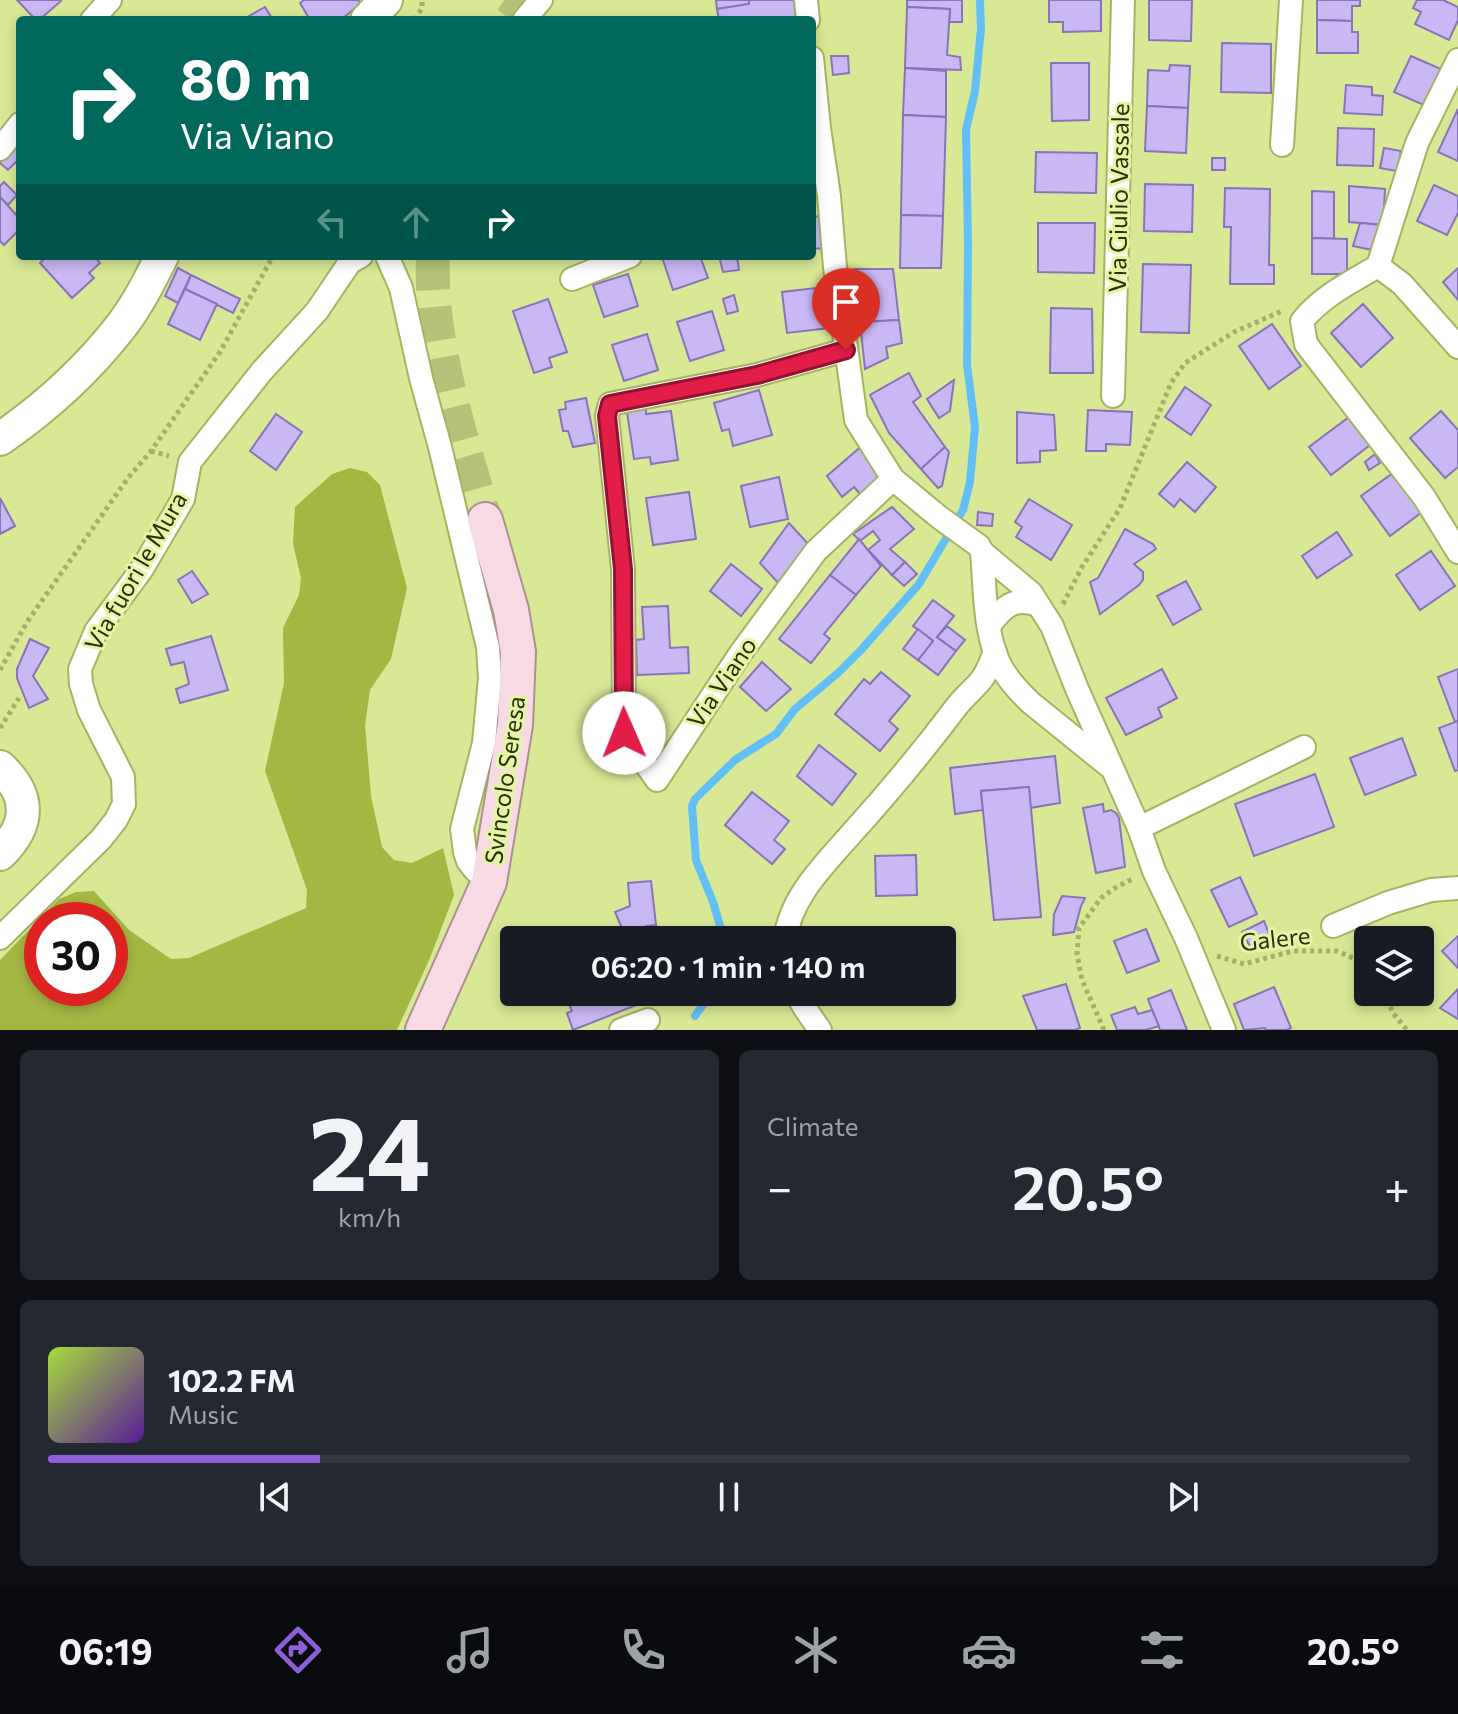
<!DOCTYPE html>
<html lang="en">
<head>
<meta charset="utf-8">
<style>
	:root { --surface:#171b24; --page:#242831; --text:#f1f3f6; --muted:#9ea1a6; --line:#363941; --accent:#8d60da }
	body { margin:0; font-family:Commissioner,sans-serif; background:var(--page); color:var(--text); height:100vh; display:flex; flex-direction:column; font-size:30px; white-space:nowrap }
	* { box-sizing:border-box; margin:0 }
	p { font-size:26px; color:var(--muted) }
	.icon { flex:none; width:44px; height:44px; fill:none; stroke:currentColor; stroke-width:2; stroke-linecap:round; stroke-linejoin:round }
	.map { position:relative; height:1030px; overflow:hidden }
	.panel { display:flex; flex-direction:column; gap:20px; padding:20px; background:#0d0f14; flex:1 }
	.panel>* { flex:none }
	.banner { position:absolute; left:16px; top:16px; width:800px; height:244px; border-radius:8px; box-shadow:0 4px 12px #0003; background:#00695c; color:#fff; overflow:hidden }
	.tools { position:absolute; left:1354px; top:926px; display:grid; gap:16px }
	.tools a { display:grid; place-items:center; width:80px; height:80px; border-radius:8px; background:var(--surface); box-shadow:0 4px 12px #0003; font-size:40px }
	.speed { position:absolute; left:24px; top:902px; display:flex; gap:16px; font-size:40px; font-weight:700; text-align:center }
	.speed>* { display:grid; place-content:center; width:104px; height:104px; border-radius:50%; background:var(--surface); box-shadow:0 4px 12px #0003; line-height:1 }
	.speed .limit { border:12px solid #d22; background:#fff; color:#111 }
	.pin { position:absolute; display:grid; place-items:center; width:68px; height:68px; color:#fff; margin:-82px -34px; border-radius:50% 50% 50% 0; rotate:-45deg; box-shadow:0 0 8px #0007 }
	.pin .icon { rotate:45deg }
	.me { position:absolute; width:88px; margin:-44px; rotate:359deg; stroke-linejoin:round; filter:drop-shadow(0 0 6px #0008) }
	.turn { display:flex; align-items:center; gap:28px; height:168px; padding:0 32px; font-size:36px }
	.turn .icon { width:104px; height:104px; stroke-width:2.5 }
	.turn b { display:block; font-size:56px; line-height:68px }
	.lanes { display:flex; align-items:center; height:76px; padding:0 32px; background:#0003; justify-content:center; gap:40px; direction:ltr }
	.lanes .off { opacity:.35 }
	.big { font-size:60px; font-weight:600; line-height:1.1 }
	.panel .card { flex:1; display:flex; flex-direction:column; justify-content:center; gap:12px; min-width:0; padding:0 28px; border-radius:12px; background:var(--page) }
	.panel .dial { align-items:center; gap:0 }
	.dial b { font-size:104px; line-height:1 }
	.song { display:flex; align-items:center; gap:24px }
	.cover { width:96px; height:96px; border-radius:12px; background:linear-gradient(135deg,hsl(80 70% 55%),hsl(270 70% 35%)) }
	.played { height:8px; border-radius:4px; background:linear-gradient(90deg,var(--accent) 20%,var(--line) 20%) }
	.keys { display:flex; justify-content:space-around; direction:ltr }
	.heat { display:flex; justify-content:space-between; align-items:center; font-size:44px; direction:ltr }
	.panel .tiles { flex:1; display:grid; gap:20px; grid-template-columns:1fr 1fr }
	.card:last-child { grid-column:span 2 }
	.trip { position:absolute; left:500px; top:926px; width:456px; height:80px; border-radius:8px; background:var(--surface); box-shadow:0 4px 12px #0003; font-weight:600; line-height:80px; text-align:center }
	.tab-bar { display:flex; height:128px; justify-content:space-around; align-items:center; background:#090b0e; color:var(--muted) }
	.tab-bar .icon { width:56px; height:56px }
	.tab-bar .current { color:var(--accent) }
	.tab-bar b { font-size:36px; color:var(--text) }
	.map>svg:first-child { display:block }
	.green { fill:#a4b743; fill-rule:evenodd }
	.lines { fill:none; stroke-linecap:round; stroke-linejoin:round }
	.stream { stroke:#63bff7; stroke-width:8 }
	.building { fill:#cab8f5; stroke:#8973b9; stroke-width:2 }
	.primary-tunnel { stroke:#b5c37a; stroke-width:34; stroke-dasharray:34 17; stroke-linecap:butt }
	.street-casing { stroke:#a4b462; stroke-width:26 }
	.secondary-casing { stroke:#a4b462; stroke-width:36 }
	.primary-casing { stroke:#ad8f8d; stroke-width:38 }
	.path { stroke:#a3b06c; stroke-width:5; stroke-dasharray:4 4; stroke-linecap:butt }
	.street { stroke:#fff; stroke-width:22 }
	.secondary { stroke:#fff; stroke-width:32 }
	.primary { stroke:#f8dae4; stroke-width:34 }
	.route-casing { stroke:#92132f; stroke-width:20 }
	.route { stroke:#e11d48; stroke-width:14 }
	.labels { text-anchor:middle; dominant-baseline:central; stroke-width:6; stroke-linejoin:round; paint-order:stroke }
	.street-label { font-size:24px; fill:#2a2f0d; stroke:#e5f5a2 }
</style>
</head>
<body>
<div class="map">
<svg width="1458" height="1030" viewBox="0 0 1458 1030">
	<rect width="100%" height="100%" fill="#d8e895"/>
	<path class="green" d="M350 468 367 472 380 485 407 588 391 659 370 690 365 725 371 796 382 847 394 860 412 863 443 848 454 895 430 958 397 1030H0V960L59 899 76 892 94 891 129 930 171 959 189 958 306 908 307 890 265 771 284 683 283 628 299 595 301 578 293 544 295 507 332 474ZM42 920H110V988H42Z"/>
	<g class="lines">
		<g class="stream">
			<path d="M722 940 723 936 713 902 696 860 692 806 695 799 735 760 776 734 795 709 838 673 861 650 919 584 963 510 970 482 975 427 967 365 968 244 966 130 975 91 981 28 980 0"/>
			<path d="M695 1016 712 992"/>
		</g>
	</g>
	<g class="building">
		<path d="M17 0H60L61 1 39 20H36Z"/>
		<path d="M304 0H358L361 3 341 20H310L300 3Z"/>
		<path d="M716 0H749V4L717 9Z"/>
		<path d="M749 0H794L796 19 719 20 717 9 749 4Z"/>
		<path d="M907 0H962V22H949L950 9 907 7Z"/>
		<path d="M1049 0H1101V31L1063 32V22H1049Z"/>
		<path d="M1149 0H1192L1191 41 1149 40Z"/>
		<path d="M1317 0H1360V6H1352V21L1317 20Z"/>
		<path d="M1417 0H1443L1458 7V20L1449 40 1415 24 1421 12 1413 8Z"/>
		<path d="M265 7 273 20H242Z"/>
		<path d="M907 7 950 9 947 55 960 57 961 70 905 68Z"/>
		<path d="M1317 20 1352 21V32H1358V53H1317Z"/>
		<path d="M1222 43 1271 44V93L1221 92Z"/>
		<path d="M831 56H848L849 73 833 75Z"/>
		<path d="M1411 56 1443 70 1426 106 1394 92Z"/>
		<path d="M1051 63H1089V120L1052 121Z"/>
		<path d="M1170 65 1190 66 1188 108 1147 106 1148 70 1169 71Z"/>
		<path d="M905 68 946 71V117L903 115Z"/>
		<path d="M1346 85 1372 87V95L1383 96 1382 115 1344 113Z"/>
		<path d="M1147 106 1188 108 1186 153 1145 151Z"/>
		<path d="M1458 109V161L1438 152Z"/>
		<path d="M903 115 946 117 943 216 901 215Z"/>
		<path d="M1338 128 1374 129 1373 166 1337 165Z"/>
		<path d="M18 141 20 143V158L8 170 0 163V160Z"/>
		<path d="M1384 148 1401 151 1397 171 1380 168Z"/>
		<path d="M1036 152 1097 153 1096 193 1035 192Z"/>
		<rect x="1212" y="158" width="13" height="12"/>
		<path d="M4 182 17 195 8 205 0 197V186Z"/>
		<path d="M1145 184 1193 185 1192 232 1144 231Z"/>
		<path d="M1434 185 1458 196V213L1447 235 1417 221Z"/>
		<path d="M1349 186 1385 189 1383 225 1349 222Z"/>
		<path d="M1225 188 1270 189 1269 265H1274V284H1230L1231 227H1224Z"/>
		<path d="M1312 191 1334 192V239L1312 238Z"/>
		<path d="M0 197 20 219V229L4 245 0 241Z"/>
		<path d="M901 215 943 216 941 268H900Z"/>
		<path d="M821 216 825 248 812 249V217Z"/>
		<path d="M1038 223H1095L1094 273 1038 272Z"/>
		<path d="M1360 223 1383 225 1382 252 1353 246Z"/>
		<path d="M1312 238 1347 239V274H1312Z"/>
		<path d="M47 256H94L100 263 89 273 94 278 72 298 40 263Z"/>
		<path d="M665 256H700L708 278 673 290 662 257Z"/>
		<path d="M719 256H737L739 270 723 272Z"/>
		<path d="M1143 264 1191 265 1189 333 1141 332Z"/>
		<path d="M178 268 191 275 178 303 165 296Z"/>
		<path d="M1458 268V300L1443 282Z"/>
		<path d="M854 269H893L899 320 860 322Z"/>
		<path d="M628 274 638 306 604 317 593 285Z"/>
		<path d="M191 275 240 299 233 313 185 289Z"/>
		<path d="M825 287 829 328 787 333 782 292Z"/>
		<path d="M185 289 217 304 200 340 168 324Z"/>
		<path d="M734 295 738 311 727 314 723 299Z"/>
		<path d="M548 299 567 352 549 358 552 367 534 373 513 311Z"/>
		<path d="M1363 304 1393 338 1361 367 1331 333Z"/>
		<path d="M1051 308 1092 309 1093 373H1050Z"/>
		<path d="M712 311 724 350 690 361 677 322Z"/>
		<path d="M899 320 902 343 886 347 888 358 865 369 860 322Z"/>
		<path d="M1272 324 1301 366 1269 389 1239 346Z"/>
		<path d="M647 334 658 370 624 381 612 345Z"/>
		<path d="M909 373 921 396 913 402 945 447 921 469 889 433 870 395Z"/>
		<path d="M954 380 950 411 939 418 927 399Z"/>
		<path d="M1185 387 1211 405 1191 435 1165 417Z"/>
		<path d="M759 390 772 435 733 446 729 429 722 431 714 403Z"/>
		<path d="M586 398 595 443 573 447 568 431H563L559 410 566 409 565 402Z"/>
		<path d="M646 409V414L671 411 678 460 651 464 650 457 634 459 627 412Z"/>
		<path d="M1088 410 1132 412 1130 445 1106 444V451H1086Z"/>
		<path d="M1441 411 1458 430V467L1445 478 1410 438Z"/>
		<path d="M1017 412 1054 415 1056 450 1040 451V462L1017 463Z"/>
		<path d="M276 414 302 432 276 470 250 451Z"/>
		<path d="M1349 417 1370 445 1331 475 1309 447Z"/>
		<path d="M864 444 885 472 861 495 854 487 842 497 827 476Z"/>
		<path d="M945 447 949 452 942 486 938 488 921 469Z"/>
		<path d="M1375 454 1380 463 1369 470 1365 462Z"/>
		<path d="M1187 462 1216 487 1195 512 1180 499 1174 507 1159 494Z"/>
		<path d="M1393 473 1422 512 1390 536 1361 496Z"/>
		<path d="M779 477 788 519 750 527 741 486Z"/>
		<path d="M689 492 696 539 653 545 646 498Z"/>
		<path d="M0 498 15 526 0 534Z"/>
		<path d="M1029 499 1072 525 1051 560 1016 537 1022 527 1015 522Z"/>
		<path d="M892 507 914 529 890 549 905 562 892 575 868 550 880 540 873 531 860 541 853 534Z"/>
		<path d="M978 512 993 514 992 526 977 525Z"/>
		<path d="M789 523 810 546 781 586 760 563Z"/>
		<path d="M1125 529 1153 544 1156 549 1134 564 1143 572V580L1139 585 1100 614 1090 582 1098 578Z"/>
		<path d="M1337 532 1352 555 1317 578 1302 556Z"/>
		<path d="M859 539 881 566 856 595 830 575Z"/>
		<path d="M1431 551 1455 586 1420 610 1396 575Z"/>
		<path d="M905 562 917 574 904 586 892 575Z"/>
		<path d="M731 564 762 589 741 616 710 591Z"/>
		<path d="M192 571 208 594 192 603 178 580Z"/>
		<path d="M830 575 856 595 824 634 830 639 811 663 779 639Z"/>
		<path d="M1186 581 1201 609 1173 625 1157 596Z"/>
		<path d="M933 600 954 616 937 637 956 651 938 675 918 660 933 641 913 626Z"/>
		<path d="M668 606 670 648 688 647 689 673 637 675 636 640 644 639 642 607Z"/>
		<path d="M947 626 965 640 956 651 937 637Z"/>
		<path d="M918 629 933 641 918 660 903 649Z"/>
		<path d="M211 636 228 690 180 703 176 689 189 684 184 662 171 665 166 649Z"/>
		<path d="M30 639 49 648 33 676 48 699 29 708 17 678V669Z"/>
		<path d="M762 662 791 689 766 711 740 687Z"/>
		<path d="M1162 669 1177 698 1158 708 1162 717 1126 735 1106 698Z"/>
		<path d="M1458 669V721L1455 722 1438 677Z"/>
		<path d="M881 672 910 696 889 721 898 729 880 751 835 714 864 679 870 684Z"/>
		<path d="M1458 721V770L1455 771 1439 728Z"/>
		<path d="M1402 738 1416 775 1365 795 1350 758Z"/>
		<path d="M819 745 856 774 832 805 797 776Z"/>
		<path d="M1055 756 1060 803 1030 808 1029 787 981 791 983 810 955 814 950 768Z"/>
		<path d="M1315 774 1334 827 1254 856 1235 804Z"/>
		<path d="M1029 787 1041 917 994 920 981 791Z"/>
		<path d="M752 792 789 821 774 840 785 849 772 864 725 825Z"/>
		<path d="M1103 804 1104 812 1111 810 1116 813 1119 818 1125 867 1096 873 1083 808Z"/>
		<path d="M916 855 917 895 876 896 875 856Z"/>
		<path d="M1240 877 1257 914 1229 927 1211 890Z"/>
		<path d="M651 881 656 925 646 926 652 940H627L615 912 630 906 628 883Z"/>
		<path d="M1062 896 1085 898 1081 906 1074 932 1053 935 1054 914Z"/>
		<path d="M1264 921 1272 941 1252 950 1242 932Z"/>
		<path d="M1146 929 1159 961 1127 973 1114 941Z"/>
		<path d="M1458 936V968L1442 951Z"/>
		<path d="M1066 984 1080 1028 1075 1030H1037L1023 996Z"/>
		<path d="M1274 987 1291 1028 1287 1030H1266L1265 1028 1244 1030 1234 1004Z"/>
		<path d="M1458 989V1019L1440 1008Z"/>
		<path d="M1171 990 1187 1030H1160L1148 999Z"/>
		<path d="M570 992H634L639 1004 573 1030 567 1013 572 1011 565 994Z"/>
		<path d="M832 992H858L857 1001 839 1003Z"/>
		<path d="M1135 1007 1138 1014 1152 1010 1159 1026 1146 1030H1117L1111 1015Z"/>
	</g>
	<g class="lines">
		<g class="primary-tunnel">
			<path d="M511 20 526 0"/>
			<path d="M433 256C429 342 462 438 485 520"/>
		</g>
		<g class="street-casing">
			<g id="street">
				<path d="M806 0 808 20"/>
				<path d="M92 20 110 0"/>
				<path d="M524 20 541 0"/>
				<path d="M812 58 819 128 829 196 835 267 856 420 893 479 939 517 979 546 982 552 1031 593 1052 626 1077 689 1139 828 1154 871 1186 938 1224 1030"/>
				<path d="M1458 60 1417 143 1378 266C1351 282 1322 296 1302 321L1306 344 1424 497 1458 552"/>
				<path d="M1282 145 1291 0"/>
				<path d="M0 149 20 124"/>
				<path d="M387 256 401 288 421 378 440 447 488 647 490 678 484 743 462 829 465 852 468 861 475 870 489 882"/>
				<path d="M1378 266 1402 284 1458 347"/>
				<path d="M572 279 630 256"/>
				<path d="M846 350 757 375 610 404 607 416 623 569 624 733 657 780 740 654 816 551 893 479"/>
				<path d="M1113 396 1123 0"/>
				<path d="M982 552C985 587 984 625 997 658 1002 673 1019 692 1031 703L1109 766"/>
				<path d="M989 626C1003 607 1014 596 1038 605"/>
				<path d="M1139 828 1304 747"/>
				<path d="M1333 926 1388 903 1431 890 1458 888"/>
				<path d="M0 938 101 839 116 820 124 804 123 777 89 710 81 684 80 669 96 631 142 569 183 499 190 462 262 371 317 311 350 262 361 256"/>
				<path d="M785 940C790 897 825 864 852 833 889 792 924 750 957 706 965 696 974 689 982 679 988 671 991 661 995 652"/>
				<path d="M796 992 804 1007 820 1030"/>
				<path d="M621 1030 648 1020"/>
			</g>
		</g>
		<g class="secondary-casing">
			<g id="secondary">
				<path d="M367 20 386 0"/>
				<path d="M0 439C45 408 88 369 122 325 138 304 150 280 162 256"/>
				<path d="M0 767C31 796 30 825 0 854"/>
			</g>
		</g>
		<g class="primary-casing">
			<path id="primary" d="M423 1030 489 882 515 725 518 652 511 610 485 520"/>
		</g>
		<g class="path">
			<path d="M415 20 422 8V0"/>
			<path d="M151 451 169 456"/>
			<path d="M1063 604 1082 567 1120 508 1171 383 1185 363 1234 332 1282 311"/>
			<path d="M0 670 27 622 128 478 151 451 220 352 273 256"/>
			<path d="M0 728 19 698"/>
			<path d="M1217 956 1244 964 1293 951H1337L1360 961 1368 969"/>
			<path d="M1384 992 1393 1013 1407 1030"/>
			<path d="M1104 1030 1082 980 1077 954 1079 928 1101 898 1115 888 1134 878"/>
		</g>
		<use href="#street" class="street"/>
		<use href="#secondary" class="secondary"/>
		<use href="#primary" class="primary"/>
	</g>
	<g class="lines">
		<g class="route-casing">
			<path id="route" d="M624 733 623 569 607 416 610 404 757 375 846 350"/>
		</g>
		<use href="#route" class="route"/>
	</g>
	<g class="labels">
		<g class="street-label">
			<text transform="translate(1118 198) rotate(-89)">Via Giulio Vassale</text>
			<text transform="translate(135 571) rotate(-60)">Via fuori le Mura</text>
			<text transform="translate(721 682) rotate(-56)">Via Viano</text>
			<text transform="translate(504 780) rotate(-82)">Svincolo Seresa</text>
			<text transform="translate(1275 938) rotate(-6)">Galere</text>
		</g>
	</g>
</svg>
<div class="tools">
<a><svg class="icon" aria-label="layers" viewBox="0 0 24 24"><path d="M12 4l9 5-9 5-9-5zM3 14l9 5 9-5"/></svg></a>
</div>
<div class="speed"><div class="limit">30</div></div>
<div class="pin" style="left:846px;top:350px;background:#d93025"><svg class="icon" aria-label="arrive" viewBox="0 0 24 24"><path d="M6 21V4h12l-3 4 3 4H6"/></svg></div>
<svg class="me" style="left:624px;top:733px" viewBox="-20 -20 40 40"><circle r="19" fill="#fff"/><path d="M0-13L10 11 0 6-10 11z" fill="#e11d48"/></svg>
<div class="trip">06:20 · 1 min · 140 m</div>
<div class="banner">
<div class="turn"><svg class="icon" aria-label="right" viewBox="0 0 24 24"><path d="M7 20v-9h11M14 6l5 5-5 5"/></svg><div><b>80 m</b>Via Viano</div></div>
<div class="lanes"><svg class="icon off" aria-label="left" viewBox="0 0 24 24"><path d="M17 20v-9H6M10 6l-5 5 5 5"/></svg><svg class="icon off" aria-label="ahead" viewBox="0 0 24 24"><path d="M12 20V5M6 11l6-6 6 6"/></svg><svg class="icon" aria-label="right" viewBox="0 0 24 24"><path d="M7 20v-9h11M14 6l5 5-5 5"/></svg></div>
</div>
</div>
<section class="panel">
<div class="tiles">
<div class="card dial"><b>24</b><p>km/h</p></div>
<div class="card"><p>Climate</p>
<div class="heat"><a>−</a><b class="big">20.5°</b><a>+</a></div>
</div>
<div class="card">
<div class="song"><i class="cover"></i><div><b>102.2 FM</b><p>Music</p></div></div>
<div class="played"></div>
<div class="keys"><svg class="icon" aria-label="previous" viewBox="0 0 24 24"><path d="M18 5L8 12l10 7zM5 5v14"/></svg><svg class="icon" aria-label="pause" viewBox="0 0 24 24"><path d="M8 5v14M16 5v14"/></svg><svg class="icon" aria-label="next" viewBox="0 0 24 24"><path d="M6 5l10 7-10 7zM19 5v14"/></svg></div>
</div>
</div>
</section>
<nav class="tab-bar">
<b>06:19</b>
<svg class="icon current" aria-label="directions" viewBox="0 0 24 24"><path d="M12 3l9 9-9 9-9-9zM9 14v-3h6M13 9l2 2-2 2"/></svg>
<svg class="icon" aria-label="music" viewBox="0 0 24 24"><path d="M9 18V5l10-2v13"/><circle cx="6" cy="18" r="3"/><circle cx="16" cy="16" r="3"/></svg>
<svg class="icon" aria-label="phone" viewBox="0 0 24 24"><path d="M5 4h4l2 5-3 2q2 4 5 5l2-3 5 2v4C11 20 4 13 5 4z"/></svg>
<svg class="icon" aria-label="climate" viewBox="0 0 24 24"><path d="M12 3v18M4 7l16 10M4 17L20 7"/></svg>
<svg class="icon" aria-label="car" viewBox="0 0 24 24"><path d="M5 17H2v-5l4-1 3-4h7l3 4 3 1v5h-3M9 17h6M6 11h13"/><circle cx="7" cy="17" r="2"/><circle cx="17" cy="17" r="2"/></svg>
<svg class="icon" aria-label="filters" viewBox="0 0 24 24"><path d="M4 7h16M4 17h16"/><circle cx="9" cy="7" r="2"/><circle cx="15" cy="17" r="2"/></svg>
<b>20.5°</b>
</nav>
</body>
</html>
